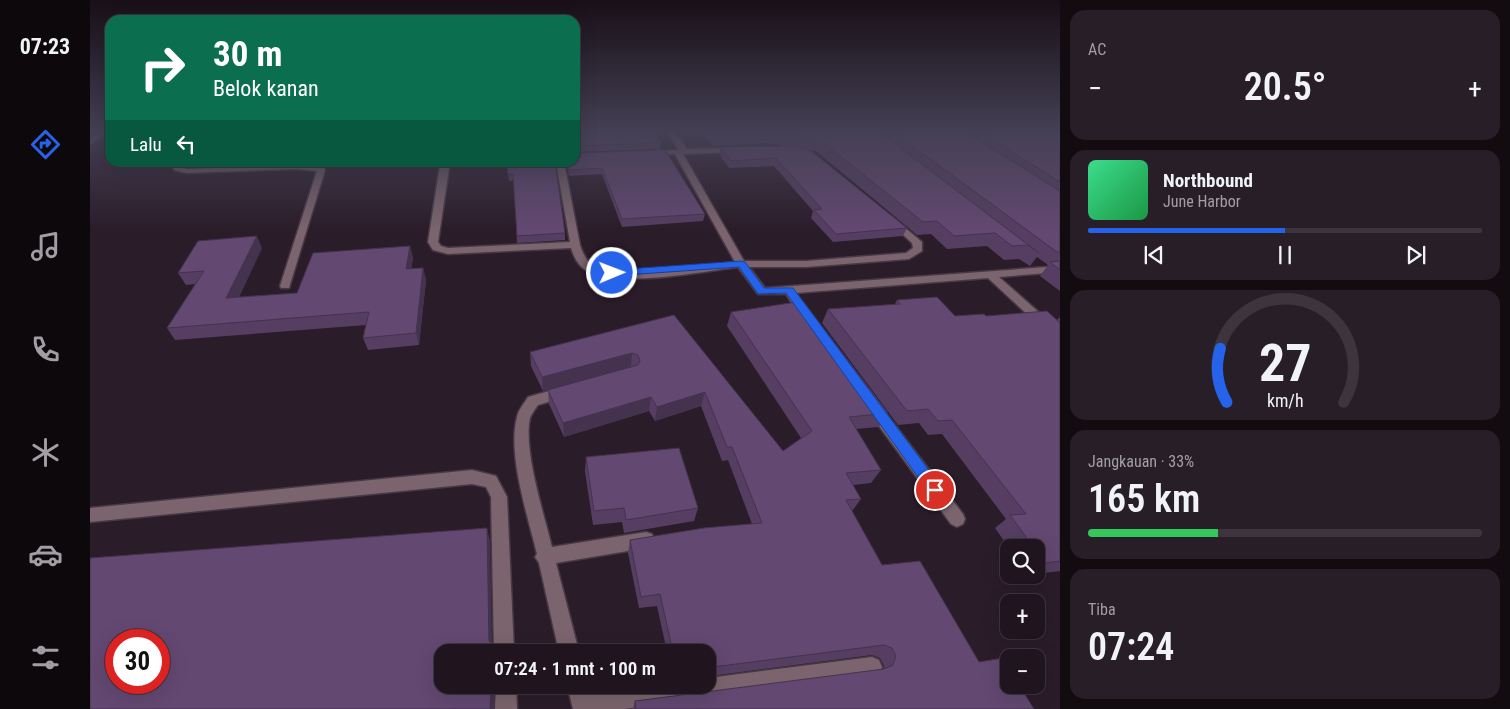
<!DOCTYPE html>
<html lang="id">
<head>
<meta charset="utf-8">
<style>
	:root { --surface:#20151f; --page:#281e28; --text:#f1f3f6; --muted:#a29fa4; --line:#3d343d; --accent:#2563eb }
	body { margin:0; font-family:"Roboto Condensed",sans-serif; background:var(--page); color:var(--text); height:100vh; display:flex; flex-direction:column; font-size:19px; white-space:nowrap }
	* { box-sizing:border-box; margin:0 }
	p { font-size:16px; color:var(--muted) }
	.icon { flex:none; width:28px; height:28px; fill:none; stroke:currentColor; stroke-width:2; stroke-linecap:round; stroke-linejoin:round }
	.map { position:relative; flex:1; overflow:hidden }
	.panel { display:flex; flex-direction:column; gap:10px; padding:10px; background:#120c11; width:450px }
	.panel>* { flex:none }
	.guide { position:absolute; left:15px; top:15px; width:475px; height:152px; border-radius:15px; box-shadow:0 5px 20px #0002,0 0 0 1px var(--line); background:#0b6e4f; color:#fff; overflow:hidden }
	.controls { position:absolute; left:910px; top:539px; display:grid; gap:10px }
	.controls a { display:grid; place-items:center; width:45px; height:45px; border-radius:10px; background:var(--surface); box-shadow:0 5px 20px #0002,0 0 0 1px var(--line); font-size:25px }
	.speed { position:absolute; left:15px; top:629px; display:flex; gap:10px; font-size:25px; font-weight:700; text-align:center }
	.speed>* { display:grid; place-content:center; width:65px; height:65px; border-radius:50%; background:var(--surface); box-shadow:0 5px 20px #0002,0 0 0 1px var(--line); line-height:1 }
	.speed .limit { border:8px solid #d22; background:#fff; color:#111 }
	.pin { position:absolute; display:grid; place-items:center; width:42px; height:42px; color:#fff; margin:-21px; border:2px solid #fff; border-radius:50%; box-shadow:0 1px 5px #0007 }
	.me { position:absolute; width:55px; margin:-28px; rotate:89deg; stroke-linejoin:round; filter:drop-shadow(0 0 4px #0008) }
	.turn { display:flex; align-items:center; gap:18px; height:105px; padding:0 25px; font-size:22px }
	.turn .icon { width:65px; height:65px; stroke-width:2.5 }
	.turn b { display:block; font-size:35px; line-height:42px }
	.then { display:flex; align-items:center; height:48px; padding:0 25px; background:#0003; gap:10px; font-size:19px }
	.big { font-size:38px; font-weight:600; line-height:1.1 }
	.panel .tile { flex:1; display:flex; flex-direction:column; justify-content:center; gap:8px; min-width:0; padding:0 18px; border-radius:15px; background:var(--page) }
	.panel .dial { align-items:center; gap:0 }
	.dial svg { height:130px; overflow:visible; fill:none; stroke:var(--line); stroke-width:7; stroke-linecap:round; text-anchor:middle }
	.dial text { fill:var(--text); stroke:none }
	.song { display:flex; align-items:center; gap:15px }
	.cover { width:60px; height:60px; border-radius:8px; background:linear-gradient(135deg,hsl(150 70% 55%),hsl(140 70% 35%)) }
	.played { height:5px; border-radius:2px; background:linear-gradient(90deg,var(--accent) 50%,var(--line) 50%) }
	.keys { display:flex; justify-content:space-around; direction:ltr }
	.heat { display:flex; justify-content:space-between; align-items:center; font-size:28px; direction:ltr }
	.charge { height:8px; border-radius:4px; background:linear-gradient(90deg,#34c759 33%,var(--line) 0) }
	.trip { position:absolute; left:344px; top:644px; width:282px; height:50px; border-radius:15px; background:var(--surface); box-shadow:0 5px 20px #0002,0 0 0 1px var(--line); font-weight:600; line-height:50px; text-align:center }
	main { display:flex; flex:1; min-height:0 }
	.dock { display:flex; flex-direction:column; width:90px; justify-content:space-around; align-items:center; background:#0d080c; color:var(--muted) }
	.dock .icon { width:35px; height:35px }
	.dock .selected { color:var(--accent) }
	.dock b { font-size:22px; color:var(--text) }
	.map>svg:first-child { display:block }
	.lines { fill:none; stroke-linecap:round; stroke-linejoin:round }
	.street-casing { stroke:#473845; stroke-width:3 }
	.street { fill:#7b646d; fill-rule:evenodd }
	.wall { fill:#553e61 }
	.shaded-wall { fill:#45324f }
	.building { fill:#634871; stroke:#45324f; fill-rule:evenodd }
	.route { fill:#2563eb; stroke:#184099 }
</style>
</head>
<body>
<main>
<nav class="dock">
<b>07:23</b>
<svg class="icon selected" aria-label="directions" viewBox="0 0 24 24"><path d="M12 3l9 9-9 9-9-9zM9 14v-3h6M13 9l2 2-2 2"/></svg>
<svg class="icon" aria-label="music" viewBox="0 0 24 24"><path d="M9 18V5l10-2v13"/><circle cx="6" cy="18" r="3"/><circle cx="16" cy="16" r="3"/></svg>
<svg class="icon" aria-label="phone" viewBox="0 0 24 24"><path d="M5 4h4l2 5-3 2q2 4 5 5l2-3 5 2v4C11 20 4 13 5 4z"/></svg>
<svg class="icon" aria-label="climate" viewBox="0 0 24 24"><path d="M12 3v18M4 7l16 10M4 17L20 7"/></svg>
<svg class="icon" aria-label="car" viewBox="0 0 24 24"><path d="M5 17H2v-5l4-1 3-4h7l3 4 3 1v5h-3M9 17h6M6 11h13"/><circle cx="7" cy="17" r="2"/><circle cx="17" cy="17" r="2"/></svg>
<svg class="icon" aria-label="filters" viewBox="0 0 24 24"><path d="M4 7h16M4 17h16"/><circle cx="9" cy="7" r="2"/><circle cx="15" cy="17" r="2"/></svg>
</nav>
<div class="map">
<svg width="970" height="709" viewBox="0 0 970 709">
	<rect width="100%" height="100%" fill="#2b1c29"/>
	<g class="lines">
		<g class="street-casing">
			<g id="street">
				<path d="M10 131H18L0 144V139Z"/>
				<path d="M578 131H584L597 149 646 148 650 150 646 152 593 154 654 261H716L816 253 823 248 822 243 799 222V218L802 217 832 242V251L819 259 716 267H659L675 288 970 266V272L909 277 970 331V342L966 341 898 278 706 293 722 316 716 320 712 319 696 294H668L648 267C609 272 536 287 499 272 490 268 484 258 481 248L358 254 343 250 338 242 350 165 352 162H360L348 242 351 246 358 248 480 242 466 162H474L490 245C493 254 497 262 505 267 531 279 614 265 645 262L585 154 562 155 558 153 562 151 589 150 577 133Z"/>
				<path d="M82 162H90L91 167 97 169 206 165H220L234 168 235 170 199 288H191L190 286 227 171 206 169 96 173 84 170Z"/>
				<path d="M473 387 478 388 480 392 478 396 448 405C445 409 442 413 440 418 433 450 454 514 462 547L556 532 562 534 564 540 562 546 556 548 466 563 489 652H469L449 563 445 557 447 554C438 517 417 454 427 417 428 410 434 404 438 397Z"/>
				<path d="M783 402 788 403 873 514 875 519 873 524 867 527 861 524 778 411 776 407 778 403Z"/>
				<path d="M382 470 406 476 417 497 424 652H404L401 497 396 487 382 484 0 522V508Z"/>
				<path d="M782 657 789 660 792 667 789 674 782 677 534 709H483L477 685H497L500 693 560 685H618V678Z"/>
				<path d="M406 685H426L427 709H405Z"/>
			</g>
		</g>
		<use href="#street" class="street"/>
	</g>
	<g class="wall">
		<path d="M485 131 571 143 570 149 485 152Z"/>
		<path d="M612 131H970V291L950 276 958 265 947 257 940 266 929 259 914 260 897 246 857 249 841 234 827 235 726 151 717 150 817 228 813 236 743 242 721 218 723 211 684 166 639 168 629 154 631 147 694 146 678 143 623 146Z"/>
		<path d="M485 153 615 214 613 221 532 227 512 174 479 176 476 162H485Z"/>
		<path d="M416 162H465L475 233V240L427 243 424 180 419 181Z"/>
		<path d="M320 246 323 258 321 269 333 268 336 280 329 345 278 350 273 338 276 325 85 340 77 328 105 284 96 285 88 273 172 248 149 297 207 293Z"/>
		<path d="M807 300 865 316H896L967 320 970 317V571L946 574V548H919L905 528 916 519 852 434 838 435 829 423 808 425 732 323 738 309 805 304Z"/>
		<path d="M641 312 798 413 789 427 766 429 791 470 781 483 763 485 771 499 762 511 792 565 889 662 944 709H543L545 701 793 670 794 666 790 658 782 655 620 676 618 681V652H577L567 606 549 608 538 553 540 540 662 524 638 460 632 461 611 406 565 421 559 411 474 437 459 404 458 390 521 372 453 391 441 366 440 352 584 315 693 451 711 438 637 326Z"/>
		<path d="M496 457 608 508 604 521 534 533 532 522 503 525 495 471Z"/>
	</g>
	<g class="shaded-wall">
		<path d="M167 236 172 248 143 310 136 298Z"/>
		<path d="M320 246 323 258 319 281 316 269Z"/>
		<path d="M333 268 336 280 329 345 326 333Z"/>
		<path d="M542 353 541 367 453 391 452 377Z"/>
		<path d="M615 392 611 406 565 421 567 407Z"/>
		<path d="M561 397 559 411 474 437 473 423Z"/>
		<path d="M397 528 400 541 402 643 405 652H402L399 641Z"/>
		<path d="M401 685H405L404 709H400Z"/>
	</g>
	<g class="building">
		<path d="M485 131H564L571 143 485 146Z"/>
		<path d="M622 131H788L949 253 938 245 922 246 905 233 864 236 847 221 833 222 730 140 681 132 625 134Z"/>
		<path d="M802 131H874L970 191V252H967Z"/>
		<path d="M889 131H970V182Z"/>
		<path d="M708 146 721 151 817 228 746 234 724 210 732 209 686 158 641 161 631 147Z"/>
		<path d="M575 150 615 214 532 219 512 168 479 170 477 162H485V153Z"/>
		<path d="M416 162H465L475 233 427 236 423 174H418Z"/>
		<path d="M167 236 136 298 207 293 223 253 320 246 316 269 333 268 326 333 273 338 279 312 77 328 114 271 88 273 108 241Z"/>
		<path d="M970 261V270L960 262Z"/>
		<path d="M847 297 865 316 894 314 896 316 957 311 970 323V561L955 563 946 551V548H944L920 515 936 514 862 420 848 421 838 409 817 411 738 309 810 304 807 300Z"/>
		<path d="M713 301 798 413 759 417 791 470 756 473 771 499 756 500 792 565 830 561 889 662 913 658 919 668V685H929L944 709H546L545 701 794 669 803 665 806 656 802 648 794 645 623 667 622 674H618V652H583L570 594 551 597 540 540 614 528 672 523 642 447H637L615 392 567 407 561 397 473 423 458 390 548 365 550 361 548 355 542 353 452 377 440 352 584 315 693 451 722 431 641 312Z"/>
		<path d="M589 448 608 508 536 520 534 508 504 511 496 457Z"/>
		<path d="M397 528 399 641 402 643V652H352V685H401L400 709H0V558ZM26 640H69V682H26Z"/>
	</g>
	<linearGradient id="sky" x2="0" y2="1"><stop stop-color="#180f17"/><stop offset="0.57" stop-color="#444054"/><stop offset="1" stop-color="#444054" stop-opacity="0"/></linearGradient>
	<rect width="970" height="230" fill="url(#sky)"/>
	<path class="route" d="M651 261 655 262 674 288H703L850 485 852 490 850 494 845 496 840 494 696 293 668 294 649 267 522 276 517 273 522 270Z"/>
</svg>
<div class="controls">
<a><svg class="icon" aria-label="search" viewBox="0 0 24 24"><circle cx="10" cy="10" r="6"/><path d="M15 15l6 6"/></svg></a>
<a>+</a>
<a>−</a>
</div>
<div class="speed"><div class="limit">30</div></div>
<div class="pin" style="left:845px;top:490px;background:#d93025"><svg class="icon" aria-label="arrive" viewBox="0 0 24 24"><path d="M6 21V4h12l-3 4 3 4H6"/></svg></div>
<svg class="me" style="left:522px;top:273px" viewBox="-20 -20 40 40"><circle r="17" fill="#2563eb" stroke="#fff" stroke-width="3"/><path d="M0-11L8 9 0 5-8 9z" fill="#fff"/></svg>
<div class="trip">07:24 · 1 mnt · 100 m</div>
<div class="guide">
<div class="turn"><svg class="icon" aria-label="right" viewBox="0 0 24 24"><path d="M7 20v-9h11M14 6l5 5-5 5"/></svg><div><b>30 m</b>Belok kanan</div></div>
<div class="then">Lalu<svg class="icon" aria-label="left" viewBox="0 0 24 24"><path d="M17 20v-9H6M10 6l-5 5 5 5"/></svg></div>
</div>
</div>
<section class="panel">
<div class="tile"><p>AC</p>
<div class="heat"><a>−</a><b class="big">20.5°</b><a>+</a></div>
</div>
<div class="tile">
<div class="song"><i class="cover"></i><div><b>Northbound</b><p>June Harbor</p></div></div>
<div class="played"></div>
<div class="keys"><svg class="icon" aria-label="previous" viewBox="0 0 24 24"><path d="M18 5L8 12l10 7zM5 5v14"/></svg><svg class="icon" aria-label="pause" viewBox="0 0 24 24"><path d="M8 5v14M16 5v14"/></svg><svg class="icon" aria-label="next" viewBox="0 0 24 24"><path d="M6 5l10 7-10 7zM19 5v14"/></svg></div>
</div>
<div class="tile dial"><svg viewBox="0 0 100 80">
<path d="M14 69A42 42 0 1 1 86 69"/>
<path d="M14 69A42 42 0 0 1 10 36" stroke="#2563eb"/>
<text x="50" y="56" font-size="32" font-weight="700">27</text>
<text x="50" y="72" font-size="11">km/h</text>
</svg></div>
<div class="tile"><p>Jangkauan · 33%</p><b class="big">165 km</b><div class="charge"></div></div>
<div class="tile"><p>Tiba</p><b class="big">07:24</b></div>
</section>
</main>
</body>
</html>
